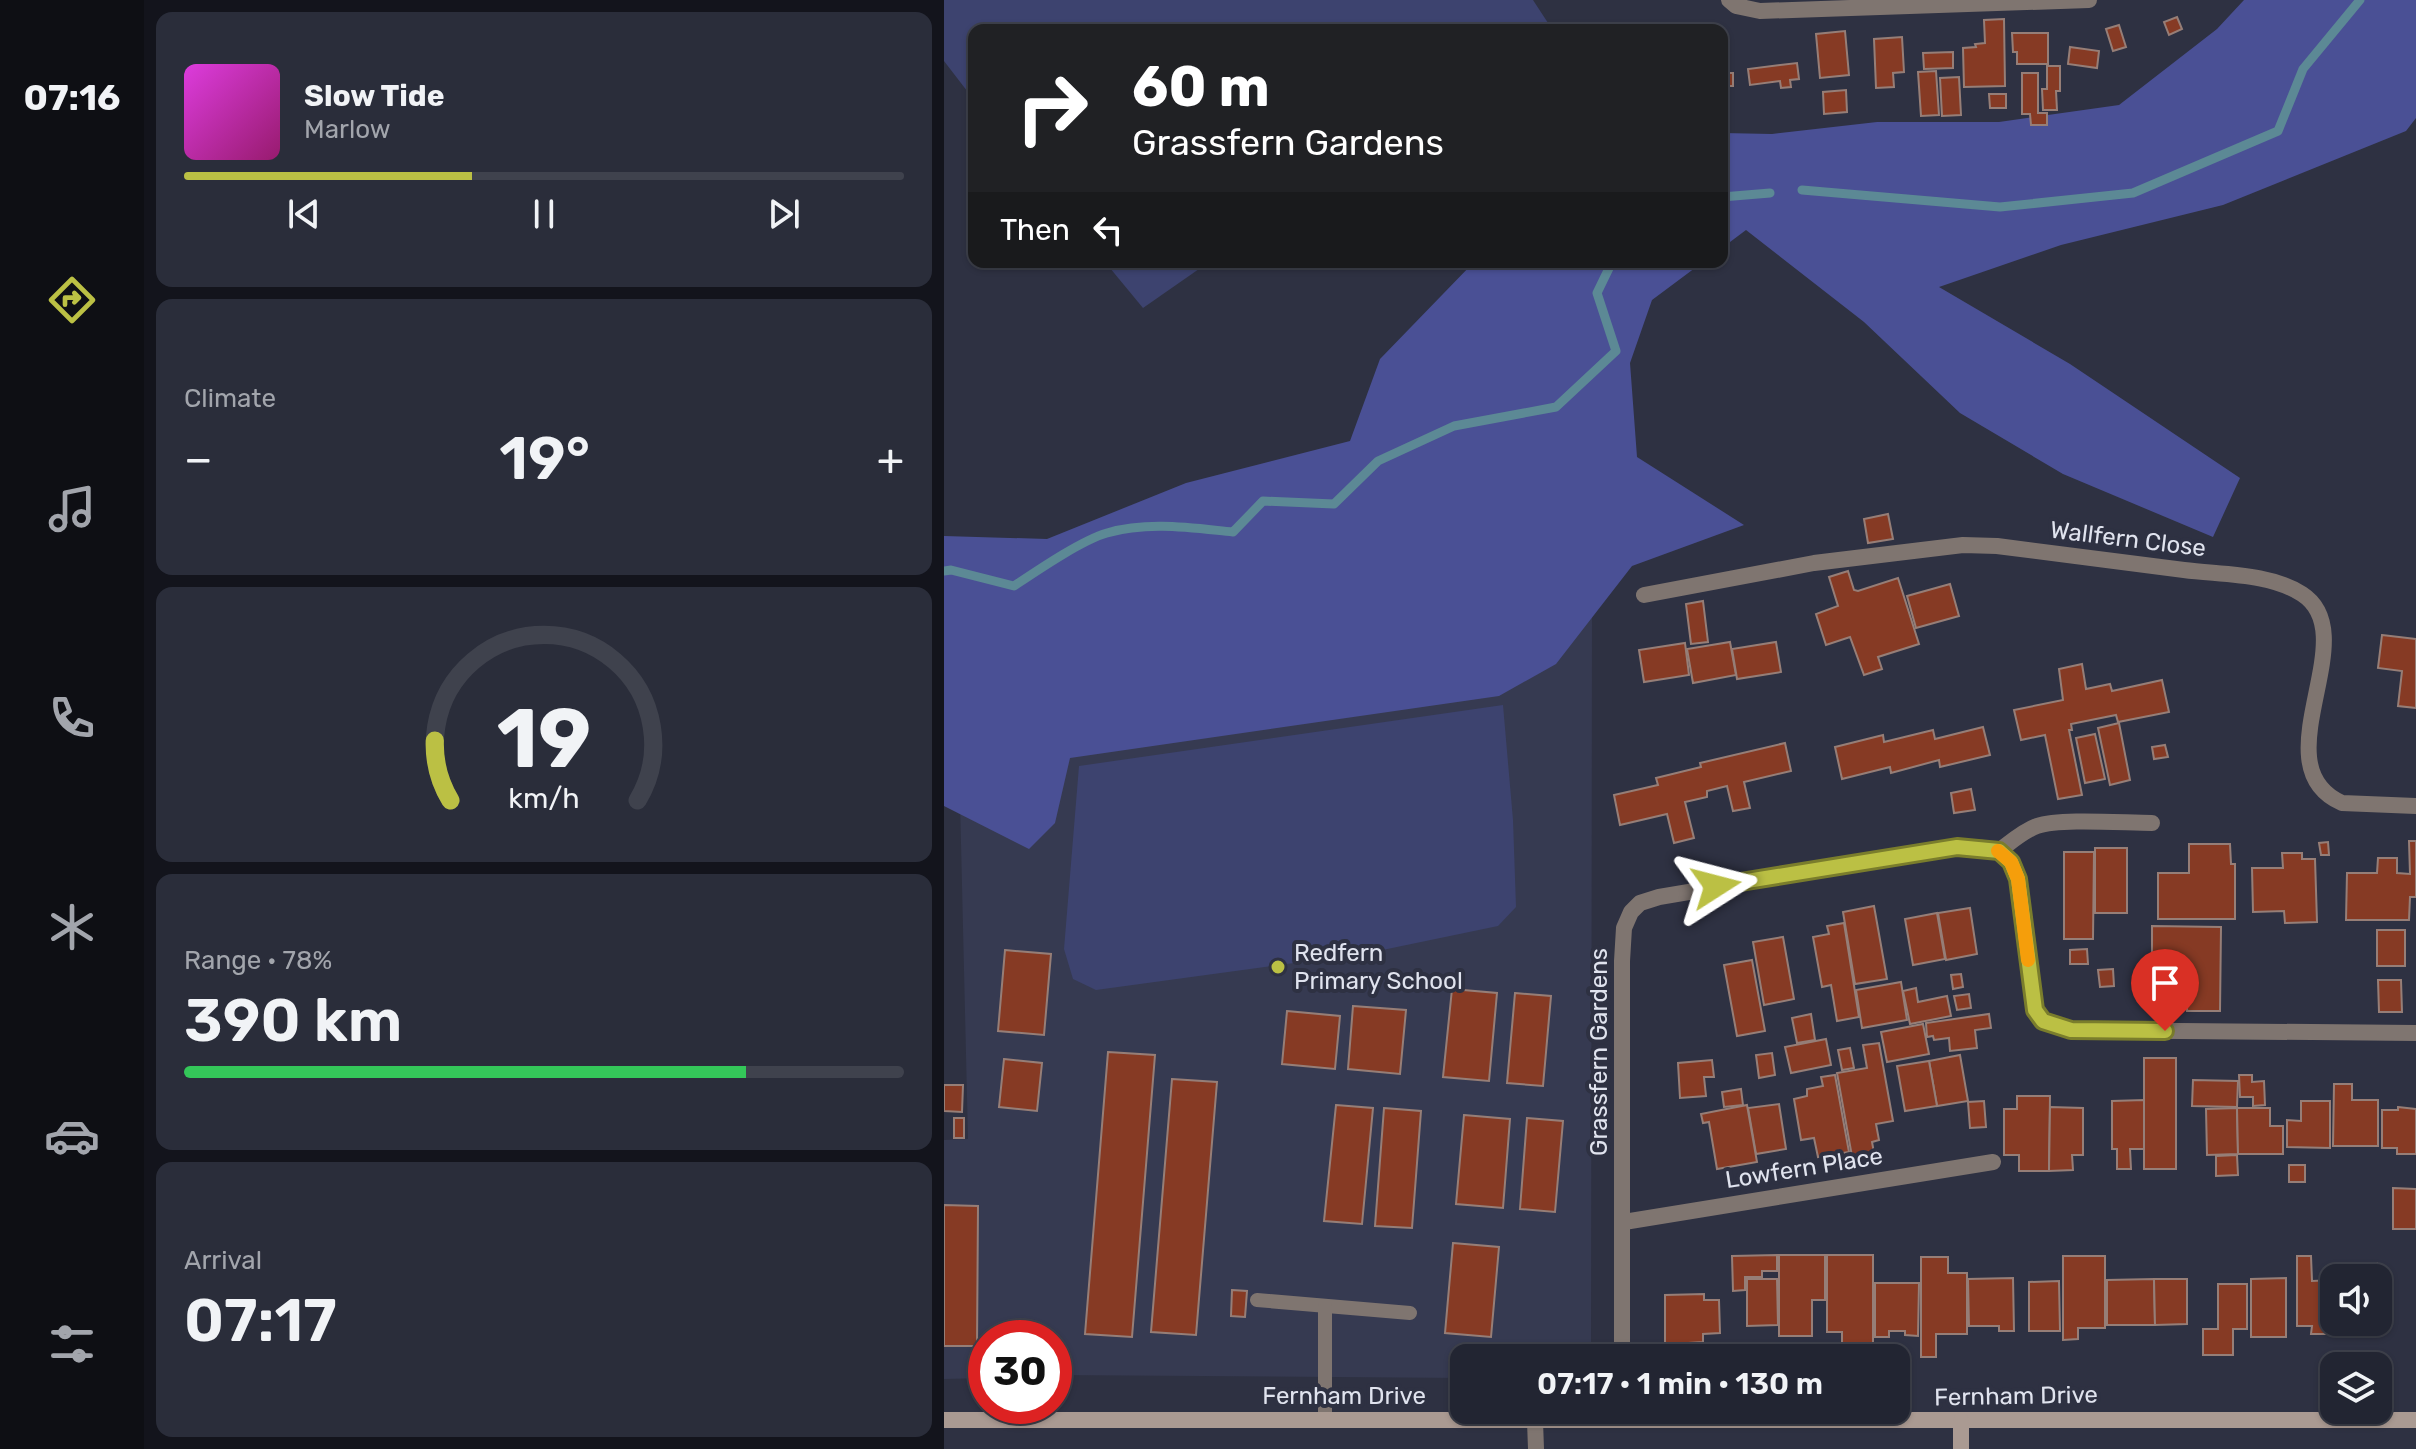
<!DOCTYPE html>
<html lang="en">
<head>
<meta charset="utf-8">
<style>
	:root { --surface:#222532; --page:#2a2d3a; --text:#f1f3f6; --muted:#a2a5ac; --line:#3f424d; --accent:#bbc044 }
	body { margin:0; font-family:Rubik,sans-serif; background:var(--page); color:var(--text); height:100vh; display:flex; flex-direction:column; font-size:30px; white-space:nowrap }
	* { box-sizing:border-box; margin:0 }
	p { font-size:26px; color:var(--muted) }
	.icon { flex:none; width:44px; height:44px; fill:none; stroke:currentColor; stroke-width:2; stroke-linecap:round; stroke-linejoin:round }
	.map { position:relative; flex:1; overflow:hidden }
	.details { display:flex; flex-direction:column; gap:12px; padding:12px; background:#13141c; width:800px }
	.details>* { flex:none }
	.top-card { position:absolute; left:24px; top:24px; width:760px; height:244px; border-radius:16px; box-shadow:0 2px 6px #0004,0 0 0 2px var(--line); background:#202124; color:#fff; overflow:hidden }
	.tools { position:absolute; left:1376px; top:1264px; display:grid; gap:16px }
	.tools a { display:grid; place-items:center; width:72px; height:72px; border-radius:16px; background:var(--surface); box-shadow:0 2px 6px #0004,0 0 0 2px var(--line); font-size:40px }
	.speed { position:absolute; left:24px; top:1320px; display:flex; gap:16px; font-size:40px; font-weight:700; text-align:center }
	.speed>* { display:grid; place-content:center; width:104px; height:104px; border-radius:50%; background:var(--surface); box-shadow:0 2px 6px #0004,0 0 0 2px var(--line); line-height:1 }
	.speed .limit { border:12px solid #d22; background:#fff; color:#111 }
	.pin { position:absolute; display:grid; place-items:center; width:68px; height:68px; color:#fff; margin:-82px -34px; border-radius:50% 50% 50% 0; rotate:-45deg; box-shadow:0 0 8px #0007 }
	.pin .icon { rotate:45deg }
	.me { position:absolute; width:88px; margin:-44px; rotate:81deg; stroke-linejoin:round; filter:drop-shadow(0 0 6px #0008) }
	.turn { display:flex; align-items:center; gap:28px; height:168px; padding:0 32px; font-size:36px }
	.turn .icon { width:104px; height:104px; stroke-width:2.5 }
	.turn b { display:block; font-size:56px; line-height:68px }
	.then { display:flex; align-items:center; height:76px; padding:0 32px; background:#0003; gap:16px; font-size:30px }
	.big { font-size:60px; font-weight:600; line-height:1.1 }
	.details .tile { flex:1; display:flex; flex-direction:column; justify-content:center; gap:12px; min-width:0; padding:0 28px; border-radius:16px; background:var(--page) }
	.details .dial { align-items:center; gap:0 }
	.dial svg { height:208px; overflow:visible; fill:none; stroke:var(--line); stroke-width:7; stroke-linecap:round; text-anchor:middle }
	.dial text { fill:var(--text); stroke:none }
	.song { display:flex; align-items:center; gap:24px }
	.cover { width:96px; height:96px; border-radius:12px; background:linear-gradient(135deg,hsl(300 70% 55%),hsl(320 70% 35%)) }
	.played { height:8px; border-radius:4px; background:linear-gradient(90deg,var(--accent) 40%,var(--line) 40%) }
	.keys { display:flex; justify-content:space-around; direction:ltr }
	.heat { display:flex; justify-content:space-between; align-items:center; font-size:44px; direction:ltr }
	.charge { height:12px; border-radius:6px; background:linear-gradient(90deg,#34c759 78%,var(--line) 0) }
	.trip { position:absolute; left:506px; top:1344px; width:460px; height:80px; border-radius:16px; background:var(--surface); box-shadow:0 2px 6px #0004,0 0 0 2px var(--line); font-weight:600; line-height:80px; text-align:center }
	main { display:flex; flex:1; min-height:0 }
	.tab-bar { display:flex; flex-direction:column; width:144px; justify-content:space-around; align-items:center; background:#0e0f14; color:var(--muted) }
	.tab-bar .icon { width:56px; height:56px }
	.tab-bar .active { color:var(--accent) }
	.tab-bar b { font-size:36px; color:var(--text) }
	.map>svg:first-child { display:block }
	.built { fill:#363a51 }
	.green { fill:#3d436f }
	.forest { fill:#4a5095 }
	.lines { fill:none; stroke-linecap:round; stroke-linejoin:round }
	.stream { stroke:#5c8995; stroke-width:9 }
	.building { fill:#863a24; stroke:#967e77; stroke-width:2 }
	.lane { stroke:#7f7570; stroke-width:14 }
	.street { stroke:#7f7570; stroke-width:16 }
	.secondary { stroke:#aa9a92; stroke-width:16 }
	.route-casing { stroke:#7a7d2c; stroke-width:20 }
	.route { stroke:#bbc044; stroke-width:14 }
	.slow { stroke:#f59e0b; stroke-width:14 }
	.poi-dot { fill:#bbc044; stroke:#2e3142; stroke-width:3 }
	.labels { text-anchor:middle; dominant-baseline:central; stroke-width:8; stroke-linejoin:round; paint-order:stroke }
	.street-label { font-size:24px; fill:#e0e3ee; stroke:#2e3142 }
	.poi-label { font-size:24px; fill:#e0e3ee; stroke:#2e3142; text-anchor:start }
</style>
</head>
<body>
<main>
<nav class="tab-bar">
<b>07:16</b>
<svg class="icon active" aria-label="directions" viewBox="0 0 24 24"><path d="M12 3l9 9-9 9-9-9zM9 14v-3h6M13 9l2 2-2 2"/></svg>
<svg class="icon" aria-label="music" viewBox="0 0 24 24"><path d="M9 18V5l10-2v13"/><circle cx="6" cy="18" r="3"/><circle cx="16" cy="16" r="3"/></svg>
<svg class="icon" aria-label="phone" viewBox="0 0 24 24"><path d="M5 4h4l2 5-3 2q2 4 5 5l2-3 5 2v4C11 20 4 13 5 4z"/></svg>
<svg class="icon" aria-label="climate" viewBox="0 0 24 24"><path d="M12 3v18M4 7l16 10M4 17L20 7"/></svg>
<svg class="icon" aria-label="car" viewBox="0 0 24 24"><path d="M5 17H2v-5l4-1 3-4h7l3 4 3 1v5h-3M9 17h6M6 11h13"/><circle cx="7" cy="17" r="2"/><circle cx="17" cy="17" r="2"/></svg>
<svg class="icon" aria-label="filters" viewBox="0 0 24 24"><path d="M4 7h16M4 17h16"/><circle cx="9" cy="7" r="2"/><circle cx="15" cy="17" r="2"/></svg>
</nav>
<section class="details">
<div class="tile">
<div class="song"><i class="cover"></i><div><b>Slow Tide</b><p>Marlow</p></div></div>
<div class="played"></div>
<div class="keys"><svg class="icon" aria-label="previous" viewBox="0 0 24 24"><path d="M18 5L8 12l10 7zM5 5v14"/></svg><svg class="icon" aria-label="pause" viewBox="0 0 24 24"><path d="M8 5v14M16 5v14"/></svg><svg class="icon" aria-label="next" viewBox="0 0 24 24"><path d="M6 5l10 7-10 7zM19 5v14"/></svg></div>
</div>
<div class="tile"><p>Climate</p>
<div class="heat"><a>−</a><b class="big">19°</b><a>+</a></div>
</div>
<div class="tile dial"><svg viewBox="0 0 100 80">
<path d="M14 69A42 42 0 1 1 86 69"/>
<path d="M14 69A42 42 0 0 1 8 46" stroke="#bbc044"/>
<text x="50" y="56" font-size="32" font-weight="700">19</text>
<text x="50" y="72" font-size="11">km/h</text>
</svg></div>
<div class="tile"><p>Range · 78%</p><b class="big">390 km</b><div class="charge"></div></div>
<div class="tile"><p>Arrival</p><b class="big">07:17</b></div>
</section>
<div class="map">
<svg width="1472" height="1449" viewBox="0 0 1472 1449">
	<rect width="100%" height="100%" fill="#2e3142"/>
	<path class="built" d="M648 615 647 1358H520V1378L110 1375V1338H42V1378L0 1379V1140L24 1139 14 716Z"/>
	<g class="green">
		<path d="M0 0H589L606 26 600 30H30V100L0 61Z"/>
		<path d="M161 262H265L199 308Z"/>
		<path d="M559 705 569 820 572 907 554 926 424 953 152 990 129 979 120 949 135 766Z"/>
	</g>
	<g class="forest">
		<path d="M1300 0H1472V118L1462 131 1279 205 1117 245 995 287 1126 364 1296 478 1269 537 1119 474 1016 413 920 322 802 230 778 248V133L828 134 933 122H1055L1175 105 1273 29Z"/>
		<path d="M530 262H759L708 300 686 363 693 457 800 525 688 566 612 664 555 696 126 758 111 823 85 849 0 806V536L103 539 242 483 406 441 436 359Z"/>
	</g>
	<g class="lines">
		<g class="stream">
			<path d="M858 190 1056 207 1189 193 1334 131 1359 69 1416 0"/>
			<path d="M778 197 826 193"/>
			<path d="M0 571 7 570 70 586C94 570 138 540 163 533 204 521 248 528 289 532L319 501 390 504 434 461 510 426 612 407 672 351 653 293 668 262"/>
		</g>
	</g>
	<g class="building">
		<path d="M1233 17 1238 29 1225 35 1220 22Z"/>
		<path d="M1060 19 1061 86 1020 87 1019 48 1032 47 1031 44 1041 43 1040 20Z"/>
		<path d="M1175 25 1182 47 1169 51 1162 29Z"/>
		<path d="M901 31 905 75 876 78 872 34Z"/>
		<path d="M1068 33H1104V64H1073V52H1069Z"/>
		<path d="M958 37 960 72 949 73 950 87 932 88 930 39Z"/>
		<path d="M1126 47 1155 51 1153 68 1124 64Z"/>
		<path d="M1009 52V68L980 69 979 53Z"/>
		<path d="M853 63 855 79 846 80 847 87 837 88 836 81 806 85 804 69Z"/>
		<path d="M1103 66H1116V91H1112L1113 110H1099L1098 89H1103Z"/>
		<path d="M992 71 995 115 977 116 974 72Z"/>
		<rect x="778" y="73" width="11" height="13"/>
		<path d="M1078 73H1094V113H1103V125H1087L1086 114H1078Z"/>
		<path d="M1015 77 1017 115 998 116 996 78Z"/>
		<path d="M902 90 903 112 880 114 879 92Z"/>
		<path d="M1045 94H1062V108H1046Z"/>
		<path d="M944 514 949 539 924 543 920 519Z"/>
		<path d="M904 571 910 590 914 591 954 578 975 644 934 657 938 669 920 675 906 637 882 645 872 614 894 606 885 577Z"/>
		<path d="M1006 584 1015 616 972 628 963 596Z"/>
		<path d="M759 601 764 642 747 644 742 604Z"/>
		<path d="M1438 635 1472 639V708L1454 706 1458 671 1434 668Z"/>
		<path d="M786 642 792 675 749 683 743 649Z"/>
		<path d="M832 642 837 672 793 679 788 649Z"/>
		<path d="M741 643 745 675 700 682 695 650Z"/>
		<path d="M1138 664 1142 689 1166 684 1168 691 1218 680 1225 712 1174 722 1172 715 1127 724 1128 730H1125L1138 795 1114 799 1101 735 1077 740 1070 710 1119 700 1115 669Z"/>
		<path d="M1175 723 1186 780 1166 785 1154 728Z"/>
		<path d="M1039 727 1046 755 996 767 995 760 947 773 946 767 898 779 891 747 939 735 940 742 989 730 991 739Z"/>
		<path d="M1151 734 1161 779 1141 783 1132 738Z"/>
		<path d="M841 743 847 771 800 782 806 808 789 811 783 786 763 791V797L741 802 750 838 730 843 723 814 676 825 670 795 714 785 712 778 757 767 756 763Z"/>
		<path d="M1221 745 1224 757 1210 759 1208 747Z"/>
		<path d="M1027 789 1031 810 1010 813 1007 793Z"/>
		<path d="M1465 841H1472V897H1466L1465 920H1402L1403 873H1433L1434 858H1453V873L1466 874Z"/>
		<path d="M1384 842 1385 855H1377L1375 843Z"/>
		<path d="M1245 844H1286L1287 864H1291V919H1214V873H1245Z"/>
		<rect x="1151" y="848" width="32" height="65"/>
		<path d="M1120 852H1150L1149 939H1120Z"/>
		<path d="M1338 853H1358V859H1371L1373 922 1341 923 1340 911 1309 912 1308 868H1339Z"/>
		<path d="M930 906 943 979 911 984 899 912Z"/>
		<path d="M1026 908 1033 954 1002 960 994 913Z"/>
		<path d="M993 913 1001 959 969 965 961 919Z"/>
		<path d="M900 923 915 1017 893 1021 887 985 878 987 869 937 885 934 883 926Z"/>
		<path d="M1208 926 1277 927 1276 1011H1243L1244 968H1208Z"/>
		<rect x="1433" y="930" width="28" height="36"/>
		<path d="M839 937 850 999 820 1005 809 942Z"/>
		<path d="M1143 949 1144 964H1126V950Z"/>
		<path d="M61 950 107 954 100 1035 54 1031Z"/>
		<path d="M808 960 821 1031 793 1036 780 965Z"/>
		<path d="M1169 969 1170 986 1156 987 1154 970Z"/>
		<path d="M1017 974 1019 987 1009 989 1007 975Z"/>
		<path d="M1434 980H1457L1458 1012H1435Z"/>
		<path d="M957 982 963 1020 918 1028 912 990Z"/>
		<path d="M972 988 974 1002 1003 996 1007 1016 966 1024 959 991Z"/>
		<path d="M508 989 553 993 545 1081 499 1077Z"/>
		<path d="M571 993 607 996 599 1086 563 1083Z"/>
		<path d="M1025 994 1027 1008 1013 1010 1010 996Z"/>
		<path d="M409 1006 462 1010 456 1074 404 1069Z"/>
		<path d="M343 1011 396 1016 391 1069 338 1064Z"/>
		<path d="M867 1014 871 1040 853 1043 848 1018Z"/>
		<path d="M1045 1014 1047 1028 1031 1030 1033 1048 1006 1051 1005 1038 990 1040 989 1036 983 1037 982 1023Z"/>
		<path d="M979 1024 985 1054 943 1062 937 1032Z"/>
		<path d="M882 1039 887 1065 847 1073 841 1047Z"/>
		<path d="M935 1043 949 1121 932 1124 935 1140 928 1142 931 1158 909 1162 893 1073 923 1068 919 1045Z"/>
		<path d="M906 1048 910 1068 898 1070 894 1050Z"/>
		<path d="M164 1052 211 1055 188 1337 141 1334Z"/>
		<path d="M828 1053 831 1075 815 1078 812 1055Z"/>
		<path d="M1016 1055 1024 1101 993 1106 985 1061Z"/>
		<rect x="1200" y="1058" width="32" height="111"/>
		<path d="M60 1059 98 1063 93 1111 55 1107Z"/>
		<path d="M768 1060 770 1077H760L762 1096 736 1098 734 1063Z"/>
		<path d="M985 1061 993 1106 961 1111 953 1066Z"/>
		<path d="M891 1075 905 1152 874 1157 870 1138 857 1140 850 1099 863 1096V1089L879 1086 877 1077Z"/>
		<path d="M1295 1075H1308V1082L1320 1081 1321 1105 1309 1106V1097H1296Z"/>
		<path d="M228 1079 273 1082 252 1335 207 1332Z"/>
		<path d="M1249 1080 1294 1081 1293 1107 1248 1106Z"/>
		<path d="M1390 1084H1408V1100H1434V1146H1389Z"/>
		<path d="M0 1085H19L18 1112 0 1111Z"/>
		<path d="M797 1089 799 1105 780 1107 778 1092Z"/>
		<path d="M1073 1096H1106L1105 1171H1075V1155H1060V1109H1073Z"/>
		<path d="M1200 1100V1149H1186L1187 1169H1173V1149H1168V1101Z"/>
		<path d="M1040 1101 1042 1127 1026 1128 1024 1102Z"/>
		<path d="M1357 1101H1386V1148L1343 1147V1120L1357 1121Z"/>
		<path d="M835 1104 842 1149 812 1154 804 1108Z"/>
		<path d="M392 1105 429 1108 418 1224 380 1221Z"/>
		<path d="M803 1105 813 1162 773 1169 765 1122 759 1123 757 1114Z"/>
		<path d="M1106 1107 1139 1108V1155H1128L1129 1170 1105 1171Z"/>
		<path d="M1454 1107 1472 1109V1154H1453V1148H1438V1110H1454Z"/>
		<path d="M440 1108 477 1111 468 1228 431 1226Z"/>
		<path d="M1293 1108 1294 1154 1263 1155 1262 1109Z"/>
		<path d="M1293 1108H1326V1126H1339V1154H1294Z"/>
		<path d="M520 1115 566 1119 559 1208 512 1204Z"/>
		<rect x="10" y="1118" width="10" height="20"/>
		<path d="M583 1118 619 1121 611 1212 576 1209Z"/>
		<path d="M1293 1155 1294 1175 1272 1176V1156Z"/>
		<rect x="1345" y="1165" width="16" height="17"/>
		<path d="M1449 1188 1472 1189V1229H1449Z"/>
		<path d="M0 1205 34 1206 33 1346H0Z"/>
		<path d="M509 1243 555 1247 547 1337 501 1333Z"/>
		<path d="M833 1255V1271H818V1277H801V1290L789 1291 788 1256Z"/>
		<path d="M835 1255H881V1300H868V1336H835Z"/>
		<path d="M883 1255H929V1343H898V1332H883Z"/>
		<path d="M1119 1256H1161V1328H1134V1339L1119 1340Z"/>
		<path d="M1353 1256H1367L1368 1281 1390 1280V1322H1399V1334H1367L1368 1326H1353Z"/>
		<path d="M977 1257H1004V1273H1023V1334H992V1357H977Z"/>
		<rect x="1400" y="1263" width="33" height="15"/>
		<path d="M1069 1278 1070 1331H1055V1326H1025L1024 1279Z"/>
		<path d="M1342 1278V1337H1307V1279Z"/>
		<path d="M803 1279H833L834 1325 803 1326Z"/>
		<path d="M1210 1279 1211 1325H1163V1280Z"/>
		<path d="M1210 1279H1243V1324L1211 1325Z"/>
		<path d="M1115 1281 1116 1331H1085V1282Z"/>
		<path d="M931 1283H975L974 1336 961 1335V1331H945V1337H931Z"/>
		<path d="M1274 1284H1303V1329H1289V1355H1259V1329H1274Z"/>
		<path d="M288 1290 303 1291 301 1317 287 1316Z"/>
		<path d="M760 1294V1300H775L776 1333 759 1334V1342L745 1343V1347L721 1348V1295Z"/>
		<path d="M1445 1296V1324H1400L1434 1322V1297Z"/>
	</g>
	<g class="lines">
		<g class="lane">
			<path d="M313 1300 466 1313"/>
			<path d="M381 1306V1420"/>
		</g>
		<g class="street">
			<path d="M785 0 792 6 816 11 1145 0"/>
			<path d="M700 595 870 563 1019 545 1053 546C1115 554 1177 562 1240 570 1278 575 1325 573 1358 594 1423 636 1314 766 1398 803L1472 806"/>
			<path d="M1055 851C1067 842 1079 831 1093 826 1116 818 1180 823 1208 823"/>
			<path d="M680 1222 1049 1162"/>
			<path d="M678 1358V961L680 928 687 912 696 903 715 897 1013 847C1046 848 1061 845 1074 879L1091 1010C1101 1024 1111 1027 1127 1030L1472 1033"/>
			<path d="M591 1421 592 1449"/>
		</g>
		<g class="secondary">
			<path d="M0 1420H1472"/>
			<path d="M1017 1449V1421"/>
		</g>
	</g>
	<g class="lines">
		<g class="route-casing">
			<path id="route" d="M772 886 1013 847 1055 851 1067 862 1074 879 1091 1010 1099 1021 1127 1030 1221 1031"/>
		</g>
		<use href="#route" class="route"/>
		<path class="slow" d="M1054 851 1067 862 1074 879 1084 960"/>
	</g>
	<circle class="poi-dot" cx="334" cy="967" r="8"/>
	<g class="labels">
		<g class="street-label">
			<text transform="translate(1184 539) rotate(7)">Wallfern Close</text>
			<text transform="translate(655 1052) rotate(-90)">Grassfern Gardens</text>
			<text transform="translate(860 1168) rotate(-9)">Lowfern Place</text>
			<text x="400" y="1396">Fernham Drive</text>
			<text transform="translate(1072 1396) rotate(-1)">Fernham Drive</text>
		</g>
		<g class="poi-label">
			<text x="350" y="953">Redfern<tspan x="350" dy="28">Primary School</tspan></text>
		</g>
	</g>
</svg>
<div class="tools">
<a><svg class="icon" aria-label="sound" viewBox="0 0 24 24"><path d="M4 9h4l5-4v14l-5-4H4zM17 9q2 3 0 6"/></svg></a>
<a><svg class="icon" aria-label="layers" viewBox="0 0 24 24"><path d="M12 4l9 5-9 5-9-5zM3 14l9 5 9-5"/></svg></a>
</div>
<div class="speed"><div class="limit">30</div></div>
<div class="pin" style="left:1221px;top:1031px;background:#d93025"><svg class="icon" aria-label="arrive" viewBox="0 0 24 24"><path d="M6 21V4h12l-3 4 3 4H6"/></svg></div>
<svg class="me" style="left:772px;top:886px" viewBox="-20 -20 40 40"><path d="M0-17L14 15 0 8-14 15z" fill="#bbc044" stroke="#fff" stroke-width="4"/></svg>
<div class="trip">07:17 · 1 min · 130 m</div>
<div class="top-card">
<div class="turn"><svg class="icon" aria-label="right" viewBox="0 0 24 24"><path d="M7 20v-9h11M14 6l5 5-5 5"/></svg><div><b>60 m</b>Grassfern Gardens</div></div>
<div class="then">Then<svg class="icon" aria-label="left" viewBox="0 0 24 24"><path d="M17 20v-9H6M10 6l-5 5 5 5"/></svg></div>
</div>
</div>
</main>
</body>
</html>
